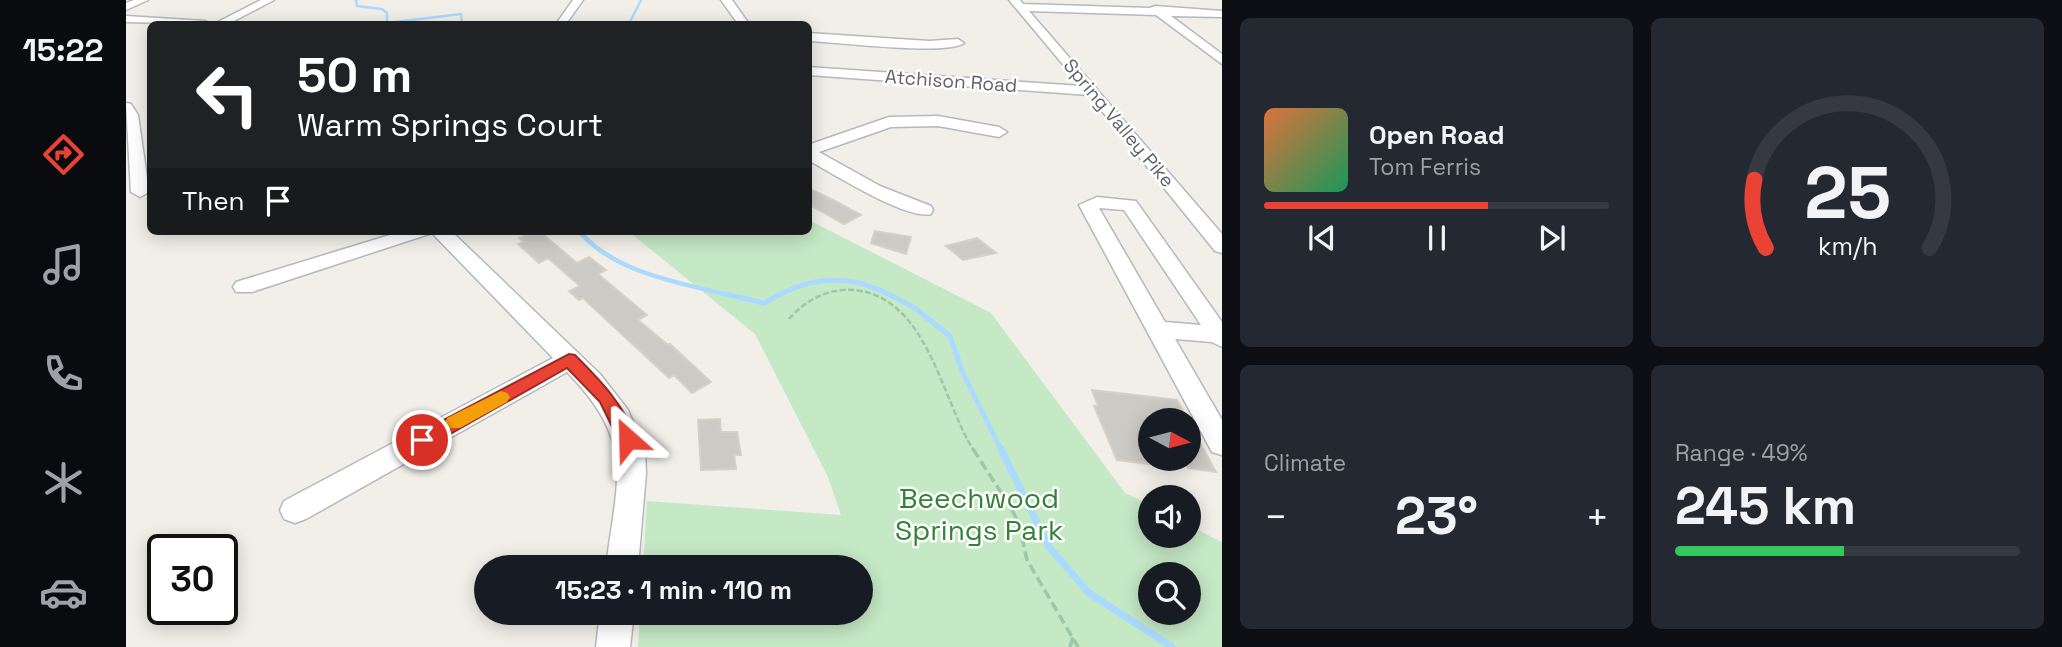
<!DOCTYPE html>
<html lang="en">
<head>
<meta charset="utf-8">
<style>
	:root { --surface:#171b24; --page:#242831; --text:#f1f3f6; --muted:#9ea1a6; --line:#363941; --accent:#ea4335 }
	body { margin:0; font-family:"Space Grotesk",sans-serif; background:var(--page); color:var(--text); height:100vh; display:flex; flex-direction:column; font-size:26px; white-space:nowrap }
	* { box-sizing:border-box; margin:0 }
	p { font-size:23px; color:var(--muted) }
	.icon { flex:none; width:38px; height:38px; fill:none; stroke:currentColor; stroke-width:2; stroke-linecap:round; stroke-linejoin:round }
	.map { position:relative; flex:1; overflow:hidden }
	.details { display:flex; flex-direction:column; gap:18px; padding:18px; background:#0d0f14; width:840px }
	.details>* { flex:none }
	.banner { position:absolute; left:21px; top:21px; width:665px; height:214px; border-radius:10px; box-shadow:0 4px 18px #0003; background:#202124; color:#fff; overflow:hidden }
	.needle { width:46px; rotate:97deg }
	.fabs { position:absolute; left:1012px; top:408px; display:grid; gap:14px }
	.fabs a { display:grid; place-items:center; width:63px; height:63px; border-radius:50%; background:var(--surface); box-shadow:0 4px 18px #0003; font-size:35px }
	.speed { position:absolute; left:21px; top:534px; display:flex; gap:14px; font-size:35px; font-weight:700; text-align:center }
	.speed>* { display:grid; place-content:center; width:91px; height:91px; border-radius:50%; background:var(--surface); box-shadow:0 4px 18px #0003; line-height:1 }
	.speed .limit { border:4px solid #111; border-radius:10px; background:#fff; color:#111 }
	.pin { position:absolute; display:grid; place-items:center; width:60px; height:60px; color:#fff; margin:-30px; border:4px solid #fff; border-radius:50%; box-shadow:0 2px 7px #0007 }
	.me { position:absolute; width:77px; margin:-38px; rotate:335deg; stroke-linejoin:round; filter:drop-shadow(0 0 5px #0008) }
	.turn { display:flex; align-items:center; gap:24px; height:147px; padding:0 35px; font-size:32px }
	.turn .icon { width:91px; height:91px; stroke-width:2.5 }
	.turn b { display:block; font-size:49px; line-height:60px }
	.then { display:flex; align-items:center; height:66px; padding:0 35px; background:#0003; gap:14px; font-size:26px }
	.big { font-size:52px; font-weight:700; line-height:1.1 }
	.details .card { flex:1; display:flex; flex-direction:column; justify-content:center; gap:10px; min-width:0; padding:0 24px; border-radius:10px; background:var(--page) }
	.details .dial { align-items:center; gap:0 }
	.dial svg { height:182px; overflow:visible; fill:none; stroke:var(--line); stroke-width:7; stroke-linecap:round; text-anchor:middle }
	.dial text { fill:var(--text); stroke:none }
	.song { display:flex; align-items:center; gap:21px }
	.cover { width:84px; height:84px; border-radius:10px; background:linear-gradient(135deg,hsl(20 70% 55%),hsl(150 70% 35%)) }
	.played { height:7px; border-radius:4px; background:linear-gradient(90deg,var(--accent) 65%,var(--line) 65%) }
	.keys { display:flex; justify-content:space-around; direction:ltr }
	.heat { display:flex; justify-content:space-between; align-items:center; font-size:38px; direction:ltr }
	.charge { height:10px; border-radius:5px; background:linear-gradient(90deg,#34c759 49%,var(--line) 0) }
	.details .tiles { flex:1; display:grid; gap:18px; grid-template-columns:repeat(2,1fr) }
	.trip { position:absolute; left:348px; top:555px; width:399px; height:70px; border-radius:35px; background:var(--surface); box-shadow:0 4px 18px #0003; font-weight:700; line-height:70px; text-align:center }
	main { display:flex; flex:1; min-height:0 }
	.tabs { display:flex; flex-direction:column; width:126px; justify-content:space-around; align-items:center; background:#090b0e; color:var(--muted) }
	.tabs .icon { width:49px; height:49px }
	.tabs .on { color:var(--accent) }
	.tabs b { font-size:32px; color:var(--text) }
	.map>svg:first-child { display:block }
	.green { fill:#c5e8c5; fill-rule:evenodd }
	.lines { fill:none; stroke-linecap:round; stroke-linejoin:round }
	.stream-far3 { stroke:#aadaff; stroke-width:2.5 }
	.stream-far2 { stroke:#aadaff; stroke-width:4.5 }
	.stream-far1 { stroke:#aadaff; stroke-width:5 }
	.stream { stroke:#aadaff; stroke-width:7 }
	.building { fill:#cccac5; stroke:#d6d1c6; stroke-width:2 }
	.minor-casing { stroke:#b5b8bc; stroke-width:3 }
	.path-far1 { stroke:#9cc7a9; stroke-width:2.5; stroke-dasharray:6 2.5; stroke-linecap:butt }
	.path { stroke:#9cc7a9; stroke-width:3.5; stroke-dasharray:10 4.5; stroke-linecap:butt }
	.minor { fill:#fff; fill-rule:evenodd }
	.route { fill:#ea4335; stroke:#982c22; stroke-width:2 }
	.slow { fill:#f59e0b }
	.labels { text-anchor:middle; dominant-baseline:central; stroke-width:5; stroke-linejoin:round; paint-order:stroke }
	.far-street-label { font-size:19px; fill:#5f6368; stroke:#fff }
	.near-park-label { font-size:28px; fill:#348238; stroke:#fff }
</style>
</head>
<body>
<main>
<nav class="tabs">
<b>15:22</b>
<svg class="icon on" aria-label="directions" viewBox="0 0 24 24"><path d="M12 3l9 9-9 9-9-9zM9 14v-3h6M13 9l2 2-2 2"/></svg>
<svg class="icon" aria-label="music" viewBox="0 0 24 24"><path d="M9 18V5l10-2v13"/><circle cx="6" cy="18" r="3"/><circle cx="16" cy="16" r="3"/></svg>
<svg class="icon" aria-label="phone" viewBox="0 0 24 24"><path d="M5 4h4l2 5-3 2q2 4 5 5l2-3 5 2v4C11 20 4 13 5 4z"/></svg>
<svg class="icon" aria-label="climate" viewBox="0 0 24 24"><path d="M12 3v18M4 7l16 10M4 17L20 7"/></svg>
<svg class="icon" aria-label="car" viewBox="0 0 24 24"><path d="M5 17H2v-5l4-1 3-4h7l3 4 3 1v5h-3M9 17h6M6 11h13"/><circle cx="7" cy="17" r="2"/><circle cx="17" cy="17" r="2"/></svg>
</nav>
<div class="map">
<svg width="1096" height="647" viewBox="0 0 1096 647">
	<rect width="100%" height="100%" fill="#f1efe8"/>
	<path class="green" d="M683 220 865 313 999 493 1024 505V536H1062V525L1096 542V647H512L514 613 735 612V567H517L521 501 715 515 702 477 629 334 502 231H682ZM1024 574H1062V612H1024Z"/>
	<g class="lines">
		<g class="stream-far3">
			<path d="M230 0 231 6 256 9 261 13V23L335 14 336 24"/>
			<path d="M503 24 515 0"/>
		</g>
		<g class="stream-far2">
			<path d="M453 231C488 273 555 283 606 296"/>
			<path d="M651 296C689 275 728 275 766 296"/>
		</g>
		<g class="stream-far1">
			<path d="M599 294 638 303 654 294"/>
			<path d="M763 294 790 309 824 336 836 371 876 451"/>
		</g>
		<path class="stream" d="M875 449 923 547 963 593 1046 647"/>
	</g>
	<g class="building">
		<path d="M682 188 709 201 735 215 718 224 682 204Z"/>
		<path d="M413 231 451 263 463 257 480 270 472 274 521 315 512 320 542 345 544 344 585 382 566 393 548 375 543 378 457 298 453 300 443 291 454 286 422 258 413 263 392 244 397 242 393 238Z"/>
		<path d="M749 231 785 237 780 254 745 243Z"/>
		<path d="M851 238 870 253 837 260 820 246Z"/>
		<path d="M966 390 1051 400 1062 420H1024V464L991 460 968 406H972Z"/>
		<path d="M594 419 595 432H611L615 455H608L610 469 575 470 572 420Z"/>
		<path d="M1062 421 1090 472 1062 468Z"/>
	</g>
	<g class="lines">
		<g class="minor-casing">
			<g id="minor">
				<path d="M8 0H22L0 10V3Z"/>
				<path d="M135 0H148L102 24H88Z"/>
				<path d="M447 0H457L440 24H430Z"/>
				<path d="M595 0H606L623 24H612Z"/>
				<path d="M883 0H894L897 4 1024 8 1029 6 1096 11V17L1045 16 1096 54V64L1030 15 903 11 1096 234V253L1089 251 963 95 682 75V67L955 86Z"/>
				<path d="M0 16 79 21 85 24 0 22Z"/>
				<path d="M682 33 803 41 832 39 838 43C821 56 710 42 682 41Z"/>
				<path d="M0 103 5 104 12 115 23 192 14 197 5 192Z"/>
				<path d="M812 116 873 127 881 132 873 137 812 126 765 127 693 152 754 186 805 206 807 210 805 214C780 220 706 173 682 160V145L763 117Z"/>
				<path d="M971 197 1010 201 1096 322V347L1086 342 1049 339 1096 420V455L1086 452 953 205ZM973 208 998 210 1075 325 1039 322Z"/>
				<path d="M277 231H325L474 374 502 410 519 451 520 473 512 567H480C491 478 510 443 441 372L180 519 169 523 158 519 154 510 158 501 427 358 306 233 126 292H110L107 287 110 282Z"/>
				<path d="M474 612H508L504 647H470Z"/>
			</g>
		</g>
		<path class="path-far1" d="M663 319C681 299 702 288 729 290 802 298 815 399 848 451"/>
		<g class="path">
			<path d="M847 449 885 508 893 524 901 560 952 647"/>
			<path d="M944 647 947 637"/>
		</g>
		<use href="#minor" class="minor"/>
	</g>
	<path class="route" d="M443 354 449 355C476 382 497 404 511 439L508 445H495L474 402 441 368 303 446H289L287 440 289 435Z"/>
	<path class="slow" d="M375 391 381 393 384 397 381 402 334 428H321L319 423 321 418Z"/>
	<g class="labels">
		<g class="far-street-label">
			<text transform="translate(825 81) rotate(4)">Atchison Road</text>
			<text transform="translate(993 123) rotate(50)">Spring Valley Pike</text>
		</g>
		<g class="near-park-label">
			<text x="853" y="498">Beechwood<tspan x="853" dy="32">Springs Park</tspan></text>
		</g>
	</g>
</svg>
<div class="fabs">
<a><svg class="needle" viewBox="-14 -14 28 28"><path d="M0-13l5 13h-10z" fill="#e53935"/><path d="M0 13l5-13h-10z" fill="#9ea1a6"/></svg></a>
<a><svg class="icon" aria-label="sound" viewBox="0 0 24 24"><path d="M4 9h4l5-4v14l-5-4H4zM17 9q2 3 0 6"/></svg></a>
<a><svg class="icon" aria-label="search" viewBox="0 0 24 24"><circle cx="10" cy="10" r="6"/><path d="M15 15l6 6"/></svg></a>
</div>
<div class="speed"><div class="limit">30</div></div>
<div class="pin" style="left:296px;top:440px;background:#d93025"><svg class="icon" aria-label="arrive" viewBox="0 0 24 24"><path d="M6 21V4h12l-3 4 3 4H6"/></svg></div>
<svg class="me" style="left:502px;top:439px" viewBox="-20 -20 40 40"><path d="M0-17L14 15 0 8-14 15z" fill="#ea4335" stroke="#fff" stroke-width="4"/></svg>
<div class="trip">15:23 · 1 min · 110 m</div>
<div class="banner">
<div class="turn"><svg class="icon" aria-label="left" viewBox="0 0 24 24"><path d="M17 20v-9H6M10 6l-5 5 5 5"/></svg><div><b>50 m</b>Warm Springs Court</div></div>
<div class="then">Then<svg class="icon" aria-label="arrive" viewBox="0 0 24 24"><path d="M6 21V4h12l-3 4 3 4H6"/></svg></div>
</div>
</div>
<section class="details">
<div class="tiles">
<div class="card">
<div class="song"><i class="cover"></i><div><b>Open Road</b><p>Tom Ferris</p></div></div>
<div class="played"></div>
<div class="keys"><svg class="icon" aria-label="previous" viewBox="0 0 24 24"><path d="M18 5L8 12l10 7zM5 5v14"/></svg><svg class="icon" aria-label="pause" viewBox="0 0 24 24"><path d="M8 5v14M16 5v14"/></svg><svg class="icon" aria-label="next" viewBox="0 0 24 24"><path d="M6 5l10 7-10 7zM19 5v14"/></svg></div>
</div>
<div class="card dial"><svg viewBox="0 0 100 80">
<path d="M14 69A42 42 0 1 1 86 69"/>
<path d="M14 69A42 42 0 0 1 9 39" stroke="#ea4335"/>
<text x="50" y="56" font-size="32" font-weight="700">25</text>
<text x="50" y="72" font-size="11">km/h</text>
</svg></div>
<div class="card"><p>Climate</p>
<div class="heat"><a>−</a><b class="big">23°</b><a>+</a></div>
</div>
<div class="card"><p>Range · 49%</p><b class="big">245 km</b><div class="charge"></div></div>
</div>
</section>
</main>
</body>
</html>
